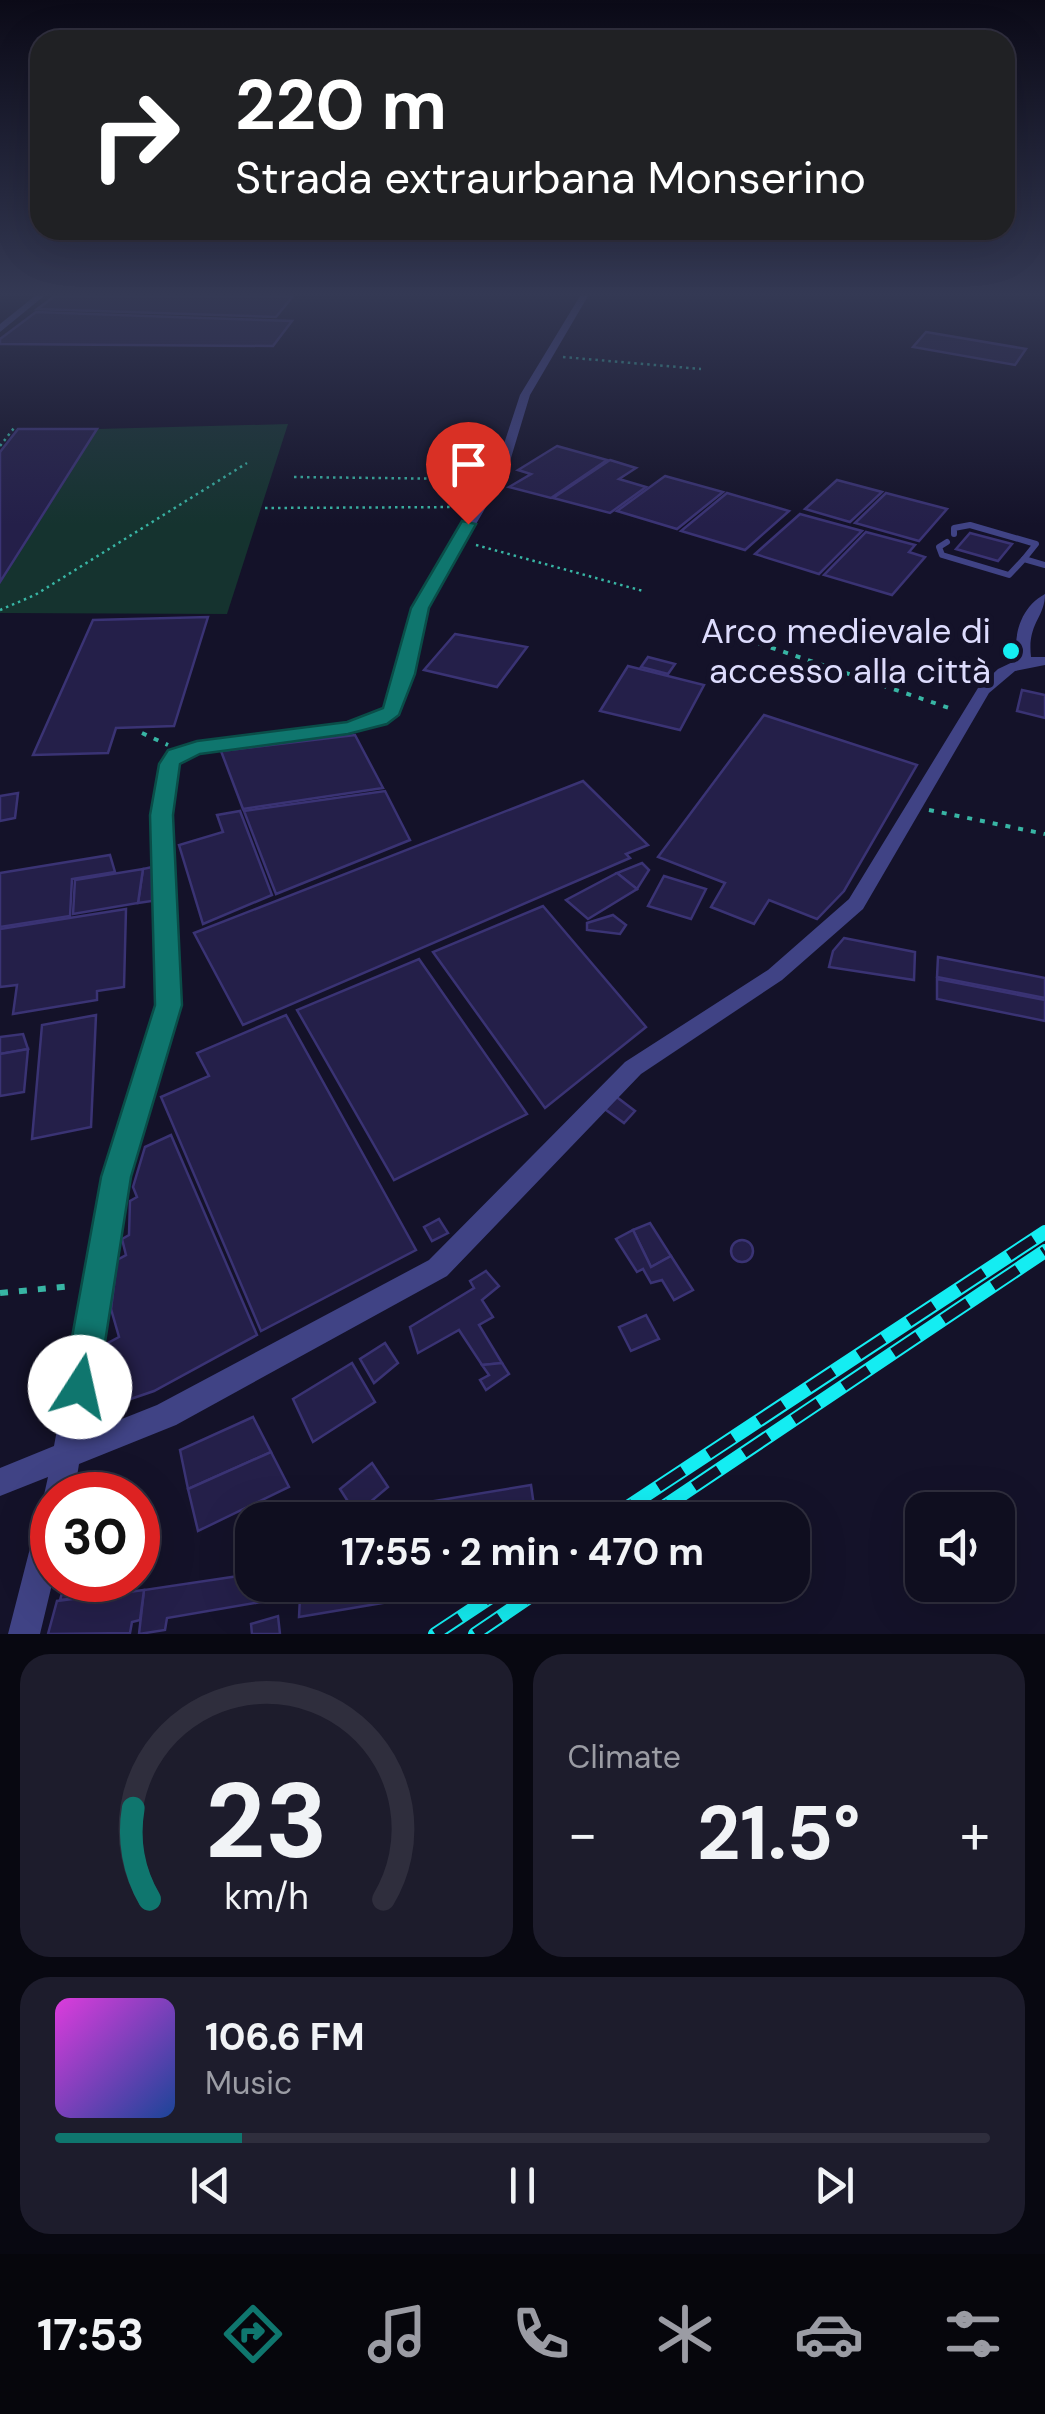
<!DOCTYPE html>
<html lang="en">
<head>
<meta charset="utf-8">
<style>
	:root { --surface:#0f0e1f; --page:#1d1c2c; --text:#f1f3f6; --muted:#9b9ca4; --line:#2f2e3d; --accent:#0f766e }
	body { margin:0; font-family:"DM Sans",sans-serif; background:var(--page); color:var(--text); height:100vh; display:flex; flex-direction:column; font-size:38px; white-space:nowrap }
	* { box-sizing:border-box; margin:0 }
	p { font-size:32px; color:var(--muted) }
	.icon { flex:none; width:55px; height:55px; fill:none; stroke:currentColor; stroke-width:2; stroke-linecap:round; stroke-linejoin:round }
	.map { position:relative; height:1634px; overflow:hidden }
	.sheet { display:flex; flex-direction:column; gap:20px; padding:20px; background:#080811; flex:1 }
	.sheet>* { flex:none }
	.guide { position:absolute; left:30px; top:30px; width:985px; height:210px; border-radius:30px; box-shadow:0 10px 40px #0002,0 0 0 2px var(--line); background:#202124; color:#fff; overflow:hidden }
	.controls { position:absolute; left:905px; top:1492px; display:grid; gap:20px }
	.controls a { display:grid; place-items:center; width:110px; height:110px; border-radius:20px; background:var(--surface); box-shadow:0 10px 40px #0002,0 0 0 2px var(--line); font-size:50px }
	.speed { position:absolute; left:30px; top:1472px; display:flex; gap:20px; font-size:50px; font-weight:700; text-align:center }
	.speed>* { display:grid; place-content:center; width:130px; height:130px; border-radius:50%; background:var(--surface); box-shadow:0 10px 40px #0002,0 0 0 2px var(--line); line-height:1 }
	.speed .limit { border:15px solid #d22; background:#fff; color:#111 }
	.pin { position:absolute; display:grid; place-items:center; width:85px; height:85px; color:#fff; margin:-102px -42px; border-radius:50% 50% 50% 0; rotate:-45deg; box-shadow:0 0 10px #0007 }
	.pin .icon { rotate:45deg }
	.me { position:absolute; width:110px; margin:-55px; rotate:10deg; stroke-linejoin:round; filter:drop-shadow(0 0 8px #0008) }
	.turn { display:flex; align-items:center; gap:35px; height:210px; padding:0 40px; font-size:45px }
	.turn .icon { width:130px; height:130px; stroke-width:2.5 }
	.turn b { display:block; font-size:70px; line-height:85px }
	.big { font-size:75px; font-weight:700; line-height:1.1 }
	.sheet .card { flex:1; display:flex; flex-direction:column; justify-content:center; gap:15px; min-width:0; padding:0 35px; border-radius:30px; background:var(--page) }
	.sheet .dial { align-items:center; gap:0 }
	.dial svg { height:260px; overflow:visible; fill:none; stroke:var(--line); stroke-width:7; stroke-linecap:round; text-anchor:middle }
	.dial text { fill:var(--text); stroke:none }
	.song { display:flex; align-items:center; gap:30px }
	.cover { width:120px; height:120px; border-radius:15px; background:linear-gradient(135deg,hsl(300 70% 55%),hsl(220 70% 35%)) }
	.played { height:10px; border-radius:5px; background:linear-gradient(90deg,var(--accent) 20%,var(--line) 20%) }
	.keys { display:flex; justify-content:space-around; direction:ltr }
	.heat { display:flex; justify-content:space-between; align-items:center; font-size:55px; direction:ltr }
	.sheet .tiles { flex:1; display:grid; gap:20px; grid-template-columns:1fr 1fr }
	.card:last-child { grid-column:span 2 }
	.trip { position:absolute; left:235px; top:1502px; width:575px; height:100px; border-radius:30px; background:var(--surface); box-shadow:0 10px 40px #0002,0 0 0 2px var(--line); font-weight:700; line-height:100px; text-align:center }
	.dock { display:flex; height:160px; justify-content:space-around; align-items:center; background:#06060c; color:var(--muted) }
	.dock .icon { width:70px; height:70px }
	.dock .active { color:var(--accent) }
	.dock b { font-size:45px; color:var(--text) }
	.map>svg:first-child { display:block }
	.green { fill:#15332f }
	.building { fill:#241f49; stroke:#3a3374; stroke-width:2.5 }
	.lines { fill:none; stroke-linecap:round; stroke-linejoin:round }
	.path-far2 { stroke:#38b5a4; stroke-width:2.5; stroke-dasharray:2.5 4; stroke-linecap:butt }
	.path-far1 { stroke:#38b5a4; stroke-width:4; stroke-dasharray:5 8; stroke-linecap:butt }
	.path { stroke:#38b5a4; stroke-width:6; stroke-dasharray:8 11; stroke-linecap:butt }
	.service { stroke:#404385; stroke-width:6 }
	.minor { fill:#404385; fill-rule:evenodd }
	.rail-casing { stroke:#14edf2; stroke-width:14 }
	.rail { stroke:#141229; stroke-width:10; stroke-dasharray:30; stroke-linecap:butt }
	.route { fill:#0f766e; stroke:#0a4d48; stroke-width:2.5 }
	.poi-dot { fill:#14edf2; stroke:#141229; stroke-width:4 }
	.labels { text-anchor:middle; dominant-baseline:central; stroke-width:10; stroke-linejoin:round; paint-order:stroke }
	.poi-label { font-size:35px; fill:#dddcfd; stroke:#141229; text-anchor:end }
</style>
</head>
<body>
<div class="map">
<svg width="1045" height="1634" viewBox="0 0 1045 1634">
	<rect width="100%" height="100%" fill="#141229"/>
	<path class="green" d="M288 424 227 614 0 613V582L97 429Z"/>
	<g class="building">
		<path d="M55 296H293L276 317 37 309Z"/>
		<path d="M36 312 202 318 292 321 273 346 0 344V339Z"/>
		<path d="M926 332 1026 349 1015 365 913 347Z"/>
		<path d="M18 429H97L0 582V452Z"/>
		<path d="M557 446 607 460 551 498 509 487 531 474 518 470Z"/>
		<path d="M610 460 636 468 619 479 646 487 610 513 553 498Z"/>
		<path d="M665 476 723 492 677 529 617 511Z"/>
		<path d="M837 480 882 492 850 522 805 509Z"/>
		<path d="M727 493 789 511 745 550 681 531Z"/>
		<path d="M886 493 947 509 919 541 855 523Z"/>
		<path d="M800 514 862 531 819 574 755 554Z"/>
		<path d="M866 532 915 545 909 552 925 557 892 595 824 575Z"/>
		<path d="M970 533 1012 544 998 561 956 549Z"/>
		<path d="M208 617 174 726 116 728 108 753 33 755 93 620Z"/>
		<path d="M455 634 527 647 497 687 424 670Z"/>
		<path d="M648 657 675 664 668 674 641 667Z"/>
		<path d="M628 666 704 685 680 730 600 711Z"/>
		<path d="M1022 690 1045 695V718L1017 711Z"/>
		<path d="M764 715 917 765 844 891 817 919 769 900 754 924 711 907 725 883 658 857Z"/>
		<path d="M355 735 383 788 243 809 221 751Z"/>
		<path d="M583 781 648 845 626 854 630 858 243 1025 194 933Z"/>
		<path d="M385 791 410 840 276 894 244 811Z"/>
		<path d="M18 793 15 818 0 821V796Z"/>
		<path d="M240 811 272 895 203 924 179 845 223 832 217 815Z"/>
		<path d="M110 855 115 872 72 879 70 916 0 927V873Z"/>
		<path d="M642 863 649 870 637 889 617 873Z"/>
		<path d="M152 867V901L138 903 143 869Z"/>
		<path d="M143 869 138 903 73 914 75 880Z"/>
		<path d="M617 873 637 889 588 919 566 900Z"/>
		<path d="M664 876 706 889 691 919 648 906Z"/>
		<path d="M543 906 646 1027 545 1108 433 952Z"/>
		<path d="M126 909 124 987 97 991V1000L13 1014 17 985 0 987V929Z"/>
		<path d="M613 915 626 925 620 934 587 930V923Z"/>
		<path d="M844 938 915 952 914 980 829 967 833 951Z"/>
		<path d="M938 957 1045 978V998L937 977Z"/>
		<path d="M419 959 527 1114 394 1180 297 1010Z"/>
		<path d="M937 979 1045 1000V1021L937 999Z"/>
		<path d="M96 1015 91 1127 32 1139 42 1025Z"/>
		<path d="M286 1015 416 1250 261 1331 161 1097 209 1076 197 1053Z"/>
		<path d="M23 1034 28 1049 0 1054V1037Z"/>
		<path d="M28 1049 24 1092 0 1096V1054Z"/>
		<path d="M614 1095 635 1111 624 1123 602 1107Z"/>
		<path d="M171 1135 257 1335 154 1391 113 1405 109 1378 115 1374 108 1343 119 1337 111 1309 117 1260 126 1255 122 1239 129 1235 130 1201 137 1197 133 1187 145 1147Z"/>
		<path d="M439 1219 448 1233 432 1241 424 1227Z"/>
		<path d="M650 1223 671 1256 651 1267 633 1230Z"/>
		<path d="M633 1230 651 1267 671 1256 693 1290 674 1300 662 1280 651 1283 643 1269 637 1272 616 1239Z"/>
		<circle cx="742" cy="1251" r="11"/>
		<path d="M486 1271 499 1286 482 1300 493 1317 479 1325 502 1363 482 1365 459 1330 418 1353 410 1327 474 1288 470 1281Z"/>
		<path d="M646 1315 659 1339 631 1351 619 1327Z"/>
		<path d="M385 1343 398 1363 374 1383 360 1359Z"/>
		<path d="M352 1363 375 1402 313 1442 293 1399Z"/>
		<path d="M502 1363 509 1374 486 1390 480 1380 489 1375 482 1365Z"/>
		<path d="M253 1417 271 1452 188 1489 180 1450Z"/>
		<path d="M271 1452 289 1487 198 1531 188 1489Z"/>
		<path d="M372 1463 388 1487 356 1514 340 1489Z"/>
		<path d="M531 1485 536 1520H358L356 1514Z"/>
		<path d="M252 1574V1585H459L448 1592 299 1617 300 1597 284 1598 167 1618 165 1630 139 1634 144 1590Z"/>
		<path d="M66 1580H119L115 1594 60 1600Z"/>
		<path d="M144 1590 140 1620 132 1622 130 1633 48 1634 57 1601Z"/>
		<path d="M278 1616 280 1634H252L251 1624Z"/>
	</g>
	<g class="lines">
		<g class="path-far2">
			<path d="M563 357 701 369"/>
			<path d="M0 446 14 428"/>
			<path d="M294 477 463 479 481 474"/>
			<path d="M265 508 464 507"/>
			<path d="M476 545 643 591"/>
			<path d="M0 610 35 595 247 463"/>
			<path d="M714 628 742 637"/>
		</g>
		<g class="path-far1">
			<path d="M734 635 955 710"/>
			<path d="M142 733 168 745"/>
			<path d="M929 810 1045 834"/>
		</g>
		<path class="path" d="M0 1293 73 1286"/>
		<g class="service">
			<path d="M954 534V528L970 525 1036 544 1024 559"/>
			<path d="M947 542 939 547 942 555 1009 575 1024 559 1045 565"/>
		</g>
		<g class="minor">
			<path d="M35 296H44L0 332V324Z"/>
			<path d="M580 296H588L530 395 507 471 427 608 413 674 398 714 386 723 347 733 200 752 182 759 178 764 170 815 178 1005 128 1177 84 1434 157 1405 429 1260 625 1062 768 970 849 899 978 688 998 669 1017 660C1013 634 1021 607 1045 594 1045 618 1027 623 1031 657H1045V665L1015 671 989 693 863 909 782 980 641 1074 447 1276 176 1425 79 1464 74 1495H52L53 1580 40 1634H8L37 1521 42 1511 51 1506 44 1495 48 1477 0 1496V1468L54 1446 104 1177 158 1005 152 815 162 764 170 751 197 742 347 723 374 717 385 709 397 674 413 608 495 471 520 395Z"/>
		</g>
		<g class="rail-casing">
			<g id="rail">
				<path d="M608 1520 1045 1232"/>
				<path d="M644 1520 1045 1251"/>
				<path d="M435 1634 509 1585"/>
				<path d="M475 1634 547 1585"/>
			</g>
		</g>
		<use href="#rail" class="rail"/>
	</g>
	<linearGradient id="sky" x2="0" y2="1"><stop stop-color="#0b0a17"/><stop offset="0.56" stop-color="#343954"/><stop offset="1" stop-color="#343954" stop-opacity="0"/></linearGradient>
	<rect width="1045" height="525" fill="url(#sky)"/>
	<path class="route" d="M462 521 476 524 429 608 415 674 399 715 387 724 348 734 200 754 180 764 173 815 182 1005 131 1177 98 1387 93 1400 80 1405 68 1400 63 1387 101 1177 155 1005 150 815 159 764 168 750 197 741 347 722 383 708 411 608Z"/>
	<circle class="poi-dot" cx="1011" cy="651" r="10"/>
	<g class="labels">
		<g class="poi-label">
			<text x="991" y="631">Arco medievale di<tspan x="991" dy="40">accesso alla città</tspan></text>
		</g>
	</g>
</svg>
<div class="controls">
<a><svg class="icon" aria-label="sound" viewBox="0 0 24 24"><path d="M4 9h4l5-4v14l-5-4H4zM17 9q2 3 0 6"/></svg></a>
</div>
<div class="speed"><div class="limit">30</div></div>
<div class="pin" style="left:468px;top:524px;background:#d93025"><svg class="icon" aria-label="arrive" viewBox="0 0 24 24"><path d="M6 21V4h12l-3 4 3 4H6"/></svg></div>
<svg class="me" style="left:80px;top:1387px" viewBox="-20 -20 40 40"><circle r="19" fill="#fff"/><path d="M0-13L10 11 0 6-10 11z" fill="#0f766e"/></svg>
<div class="trip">17:55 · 2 min · 470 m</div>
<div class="guide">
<div class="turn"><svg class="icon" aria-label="right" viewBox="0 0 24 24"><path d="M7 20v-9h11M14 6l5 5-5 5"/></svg><div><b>220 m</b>Strada extraurbana Monserino</div></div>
</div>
</div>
<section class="sheet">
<div class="tiles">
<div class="card dial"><svg viewBox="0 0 100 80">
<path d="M14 69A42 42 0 1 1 86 69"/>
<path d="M14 69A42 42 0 0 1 9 41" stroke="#0f766e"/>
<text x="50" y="56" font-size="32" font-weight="700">23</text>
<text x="50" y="72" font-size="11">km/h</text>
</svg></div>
<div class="card"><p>Climate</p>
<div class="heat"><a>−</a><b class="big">21.5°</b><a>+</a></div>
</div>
<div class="card">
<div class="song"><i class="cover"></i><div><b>106.6 FM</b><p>Music</p></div></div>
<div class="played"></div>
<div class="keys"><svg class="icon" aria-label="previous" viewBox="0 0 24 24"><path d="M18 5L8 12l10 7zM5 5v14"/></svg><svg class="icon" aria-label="pause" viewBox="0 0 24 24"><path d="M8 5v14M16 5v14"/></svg><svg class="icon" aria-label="next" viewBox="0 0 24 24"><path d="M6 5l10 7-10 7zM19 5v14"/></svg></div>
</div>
</div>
</section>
<nav class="dock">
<b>17:53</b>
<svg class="icon active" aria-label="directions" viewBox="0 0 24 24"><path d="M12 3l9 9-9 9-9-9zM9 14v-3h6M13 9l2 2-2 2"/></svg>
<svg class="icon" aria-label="music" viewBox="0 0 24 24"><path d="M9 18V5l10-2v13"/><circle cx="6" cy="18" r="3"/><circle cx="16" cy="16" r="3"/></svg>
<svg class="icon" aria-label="phone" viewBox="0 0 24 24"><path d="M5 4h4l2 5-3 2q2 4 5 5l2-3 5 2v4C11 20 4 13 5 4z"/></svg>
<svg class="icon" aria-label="climate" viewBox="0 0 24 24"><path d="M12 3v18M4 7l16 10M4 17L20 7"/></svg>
<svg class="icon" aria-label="car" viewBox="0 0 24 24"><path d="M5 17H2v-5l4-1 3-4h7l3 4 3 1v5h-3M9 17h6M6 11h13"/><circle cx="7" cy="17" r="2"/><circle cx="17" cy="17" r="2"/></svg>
<svg class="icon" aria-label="filters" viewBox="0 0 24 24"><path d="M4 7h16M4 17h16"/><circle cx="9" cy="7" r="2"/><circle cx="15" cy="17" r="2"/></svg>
</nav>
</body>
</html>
